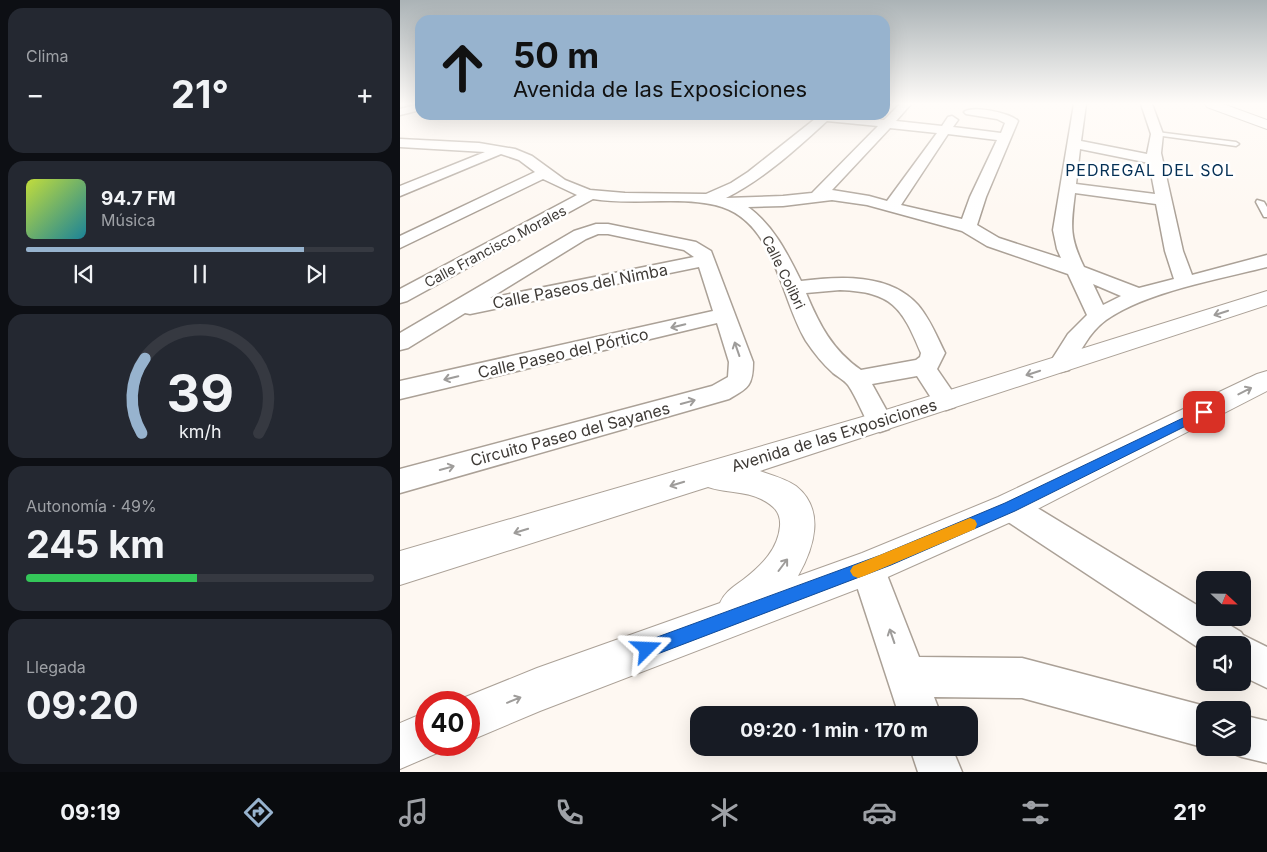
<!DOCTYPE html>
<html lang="es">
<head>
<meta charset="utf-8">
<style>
	:root { --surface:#171b24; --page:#242831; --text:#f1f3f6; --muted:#9ea1a6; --line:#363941; --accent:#97b3ce }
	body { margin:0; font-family:Inter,sans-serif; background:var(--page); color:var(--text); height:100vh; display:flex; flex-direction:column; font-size:19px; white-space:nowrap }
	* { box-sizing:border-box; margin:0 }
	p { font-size:16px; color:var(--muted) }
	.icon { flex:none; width:28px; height:28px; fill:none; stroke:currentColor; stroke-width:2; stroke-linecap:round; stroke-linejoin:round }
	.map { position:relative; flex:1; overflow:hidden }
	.sheet { display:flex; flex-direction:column; gap:8px; padding:8px; background:#0d0f14; width:400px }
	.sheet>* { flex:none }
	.banner { position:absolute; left:15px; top:15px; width:475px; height:105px; border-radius:15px; box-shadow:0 5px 20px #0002; background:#97b3ce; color:#111; overflow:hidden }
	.needle { width:32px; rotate:112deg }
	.buttons { position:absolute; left:796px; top:571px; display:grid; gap:10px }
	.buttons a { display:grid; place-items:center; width:55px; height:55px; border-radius:10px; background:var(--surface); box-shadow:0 5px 20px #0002; font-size:25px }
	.speed { position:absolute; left:15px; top:691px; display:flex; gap:10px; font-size:25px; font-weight:700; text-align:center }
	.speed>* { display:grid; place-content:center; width:65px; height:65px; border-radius:50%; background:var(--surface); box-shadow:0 5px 20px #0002; line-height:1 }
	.speed .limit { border:8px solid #d22; background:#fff; color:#111 }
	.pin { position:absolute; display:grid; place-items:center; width:42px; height:42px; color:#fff; margin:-21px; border-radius:10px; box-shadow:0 2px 8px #0006 }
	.me { position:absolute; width:55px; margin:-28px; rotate:69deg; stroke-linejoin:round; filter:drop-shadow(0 0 4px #0008) }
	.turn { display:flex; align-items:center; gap:18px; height:105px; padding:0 15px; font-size:22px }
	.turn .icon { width:65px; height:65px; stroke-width:2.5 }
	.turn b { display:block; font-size:35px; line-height:42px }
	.big { font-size:38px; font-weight:700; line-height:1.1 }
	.sheet .card { flex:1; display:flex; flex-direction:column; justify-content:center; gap:8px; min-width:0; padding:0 18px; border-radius:15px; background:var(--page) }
	.sheet .dial { align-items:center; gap:0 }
	.dial svg { height:130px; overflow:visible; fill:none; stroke:var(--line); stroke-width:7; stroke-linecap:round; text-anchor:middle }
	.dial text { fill:var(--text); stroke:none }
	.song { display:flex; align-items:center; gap:15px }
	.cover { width:60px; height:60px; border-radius:8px; background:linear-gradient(135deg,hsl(70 70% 55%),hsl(190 70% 35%)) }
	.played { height:5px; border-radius:2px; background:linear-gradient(90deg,var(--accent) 80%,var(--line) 80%) }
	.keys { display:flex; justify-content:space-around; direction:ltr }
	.heat { display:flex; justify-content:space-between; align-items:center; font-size:28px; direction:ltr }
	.charge { height:8px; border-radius:4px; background:linear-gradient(90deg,#34c759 49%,var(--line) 0) }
	.trip { position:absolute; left:290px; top:706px; width:288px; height:50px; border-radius:15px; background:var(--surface); box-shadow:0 5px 20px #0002; font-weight:700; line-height:50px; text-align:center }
	.tabs { display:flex; height:80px; justify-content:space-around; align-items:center; background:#090b0e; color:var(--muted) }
	.tabs .icon { width:35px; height:35px }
	.tabs .active { color:var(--accent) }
	.tabs b { font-size:22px; color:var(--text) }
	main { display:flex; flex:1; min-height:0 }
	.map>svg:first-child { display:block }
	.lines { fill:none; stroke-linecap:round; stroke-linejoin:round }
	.service-casing { stroke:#aba197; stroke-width:3 }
	.minor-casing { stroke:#aba197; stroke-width:3 }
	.tertiary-casing { stroke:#aba197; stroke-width:2 }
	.service { fill:#fff; fill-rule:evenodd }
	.minor { fill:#fff; fill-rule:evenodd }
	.tertiary { fill:#fff; fill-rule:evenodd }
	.oneway { stroke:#9e9c9a }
	.route { fill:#1a73e8; stroke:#114b97 }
	.slow { fill:#f59e0b }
	.labels { text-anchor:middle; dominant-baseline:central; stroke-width:5; stroke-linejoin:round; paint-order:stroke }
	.far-street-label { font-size:14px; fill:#3e3a36; stroke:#fff }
	.far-quarter-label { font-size:16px; letter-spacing:1px; fill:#053055; stroke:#fff }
	.street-label { font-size:16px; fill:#3e3a36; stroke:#fff }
</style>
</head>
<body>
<main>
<section class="sheet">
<div class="card"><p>Clima</p>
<div class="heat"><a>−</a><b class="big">21°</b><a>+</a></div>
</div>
<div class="card">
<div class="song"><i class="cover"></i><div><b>94.7 FM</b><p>Música</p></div></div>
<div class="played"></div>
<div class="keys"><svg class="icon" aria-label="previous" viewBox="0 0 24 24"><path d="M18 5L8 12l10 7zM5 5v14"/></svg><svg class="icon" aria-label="pause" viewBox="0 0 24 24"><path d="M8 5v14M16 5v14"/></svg><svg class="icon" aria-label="next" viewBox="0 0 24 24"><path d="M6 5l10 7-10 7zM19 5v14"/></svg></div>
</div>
<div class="card dial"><svg viewBox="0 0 100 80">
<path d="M14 69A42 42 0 1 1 86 69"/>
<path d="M14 69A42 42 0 0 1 16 23" stroke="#97b3ce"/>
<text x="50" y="56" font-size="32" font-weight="700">39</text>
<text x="50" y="72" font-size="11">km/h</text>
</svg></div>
<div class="card"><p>Autonomía · 49%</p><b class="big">245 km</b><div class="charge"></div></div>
<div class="card"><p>Llegada</p><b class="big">09:20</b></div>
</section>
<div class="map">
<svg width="867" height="772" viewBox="0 0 867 772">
	<rect width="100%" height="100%" fill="#fef8f2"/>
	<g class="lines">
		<g class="service-casing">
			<g id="service">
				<path d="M757 132 836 142 839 144 836 146 755 135V133Z"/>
				<path d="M857 200 864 202 867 207V217H864L856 202Z"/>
			</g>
		</g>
		<g class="minor-casing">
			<g id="minor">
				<path d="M20 104V110L0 115V109Z"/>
				<path d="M500 104H511L496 121 542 126 548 117 552 116 558 120 553 127 601 133 605 123 597 119 566 114 564 112C572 105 611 113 618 121L586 197 577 225 599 238 661 258 657 249 653 230 674 104H686L681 141 747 154 751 134 741 104H752L763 134 761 153 783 251 792 275 867 255V267C820 279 745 292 706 320 689 332 680 353 669 370L661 372 653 370 649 364 668 334 687 315 668 274 587 246 562 231 467 205 432 200 383 206 348 207C374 226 387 253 401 281 439 276 490 273 518 305 530 319 537 337 545 353L537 369 559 401 555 407 546 410 537 407 517 376 472 384 493 422 489 429 480 432 471 429C463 415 457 398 448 385 444 380 438 377 433 373 423 364 414 353 406 341 380 298 376 225 322 207 286 195 233 206 193 199L7 301 0 303V289L177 195 143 179 0 248V236L135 172 119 160 101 154 0 196V186L85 152 0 147V139L79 143 115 149 132 156 165 180 190 190 225 193 306 194 331 183 348 172 420 115 484 120ZM427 121 478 126 412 193 383 196 326 198C364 179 396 149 427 121ZM490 128 537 133 487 201 469 196 432 190ZM548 134 597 140 570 197 562 219 501 205ZM680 149 749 163 755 194 676 184ZM675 193 756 204 765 251 774 279 739 288 684 267C669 236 671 226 675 193ZM693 284 721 296 703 305ZM440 290C492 292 502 307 521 353L520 357 516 360 461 370C432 350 419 324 406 293Z"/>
				<path d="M196 224H208L296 242 311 251 353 362C353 386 348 388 329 399L0 493V469L312 386 328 377 329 362 317 323 0 399V381L313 311 299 267 70 314 65 313 8 348 0 350V333L174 231ZM198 234H208L284 250 294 257 90 298 186 239Z"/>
				<path d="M610 494 621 498 805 610V618H818L841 632 843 635 867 647V688L842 676V645H805V652L599 516 595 507 599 498Z"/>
				<path d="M468 552 480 557 519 657 622 658 805 706 814 710H805L806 748 622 698 534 697 541 715H499L451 568 456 557Z"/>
				<path d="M842 715 867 721V763L842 757 827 751 826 748H842Z"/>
				<path d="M510 748H552L562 772H518Z"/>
			</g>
		</g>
		<g class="tertiary-casing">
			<g id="tertiary">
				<path d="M805 104H823L867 120V129L807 107Z"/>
				<path d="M867 291V305L360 471C372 475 386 479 396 486 426 510 414 548 398 576L462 553 598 497 857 374 867 371V391L622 517 481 580 140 711 69 741V702H53L137 668 320 603C325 591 335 586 344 579 362 565 378 549 380 526 381 512 373 505 361 499 345 491 325 493 308 487L0 585V551L476 413Z"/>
				<path d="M26 712V745H45L42 751 0 769V723Z"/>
			</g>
		</g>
		<use href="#service" class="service"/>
		<use href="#minor" class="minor"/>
		<use href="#tertiary" class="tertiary"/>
	</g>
	<defs><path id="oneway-shaft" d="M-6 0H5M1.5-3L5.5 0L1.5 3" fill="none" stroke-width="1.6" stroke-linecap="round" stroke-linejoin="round" transform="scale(1.25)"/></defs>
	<g class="oneway">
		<use href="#oneway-shaft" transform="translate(821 313) rotate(162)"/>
		<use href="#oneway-shaft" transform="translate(278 326) rotate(167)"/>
		<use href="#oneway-shaft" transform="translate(337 349) rotate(-109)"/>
		<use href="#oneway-shaft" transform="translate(633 373) rotate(162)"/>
		<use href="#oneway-shaft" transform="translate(51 378) rotate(167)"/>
		<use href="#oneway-shaft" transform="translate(845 391) rotate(-27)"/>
		<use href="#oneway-shaft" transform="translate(288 402) rotate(-15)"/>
		<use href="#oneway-shaft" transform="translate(47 468) rotate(-15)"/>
		<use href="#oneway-shaft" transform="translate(277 484) rotate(163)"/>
		<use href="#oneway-shaft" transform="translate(121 531) rotate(163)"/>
		<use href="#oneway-shaft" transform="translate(383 565) rotate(-53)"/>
		<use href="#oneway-shaft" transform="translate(492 636) rotate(-109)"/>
		<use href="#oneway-shaft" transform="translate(114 700) rotate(-22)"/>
	</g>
	<linearGradient id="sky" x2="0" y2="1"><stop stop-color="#abb3b6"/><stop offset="0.49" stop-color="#fffcf9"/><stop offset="1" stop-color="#fffcf9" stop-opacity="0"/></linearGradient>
	<rect width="867" height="212" fill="url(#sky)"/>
	<path class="route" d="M804 408 808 409 810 412 808 415 615 511 491 565 247 658 241 655 239 649 241 643 481 555 605 503Z"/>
	<path class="slow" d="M570 518 575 520 577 524 575 529 464 576 458 578 453 576 450 571 453 566Z"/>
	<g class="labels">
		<g class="far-street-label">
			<text transform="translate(95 246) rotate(-28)">Calle Francisco Morales</text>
			<text transform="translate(384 272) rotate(64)">Calle Colibri</text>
		</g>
		<g class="far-quarter-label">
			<text x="750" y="170">PEDREGAL DEL SOL</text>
		</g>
		<g class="street-label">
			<text transform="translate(180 286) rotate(-11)">Calle Paseos del Nimba</text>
			<text transform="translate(163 353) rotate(-13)">Calle Paseo del Pórtico</text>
			<text transform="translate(170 434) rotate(-15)">Circuito Paseo del Sayanes</text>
			<text transform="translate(434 435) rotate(-17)">Avenida de las Exposiciones</text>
		</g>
	</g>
</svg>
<div class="buttons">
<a><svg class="needle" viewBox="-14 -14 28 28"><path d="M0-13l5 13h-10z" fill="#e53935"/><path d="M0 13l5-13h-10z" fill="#9ea1a6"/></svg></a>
<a><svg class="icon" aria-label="sound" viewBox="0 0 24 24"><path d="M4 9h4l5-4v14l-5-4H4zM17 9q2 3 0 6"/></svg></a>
<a><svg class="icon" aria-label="layers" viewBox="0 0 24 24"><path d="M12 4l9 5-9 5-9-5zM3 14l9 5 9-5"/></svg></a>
</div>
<div class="speed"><div class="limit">40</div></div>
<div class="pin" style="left:804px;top:412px;background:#d93025"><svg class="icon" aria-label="arrive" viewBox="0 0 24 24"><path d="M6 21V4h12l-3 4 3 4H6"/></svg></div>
<svg class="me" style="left:247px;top:649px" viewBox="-20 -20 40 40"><path d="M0-17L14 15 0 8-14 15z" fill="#1a73e8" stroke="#fff" stroke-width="4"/></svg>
<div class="trip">09:20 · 1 min · 170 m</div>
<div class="banner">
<div class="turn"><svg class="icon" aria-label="ahead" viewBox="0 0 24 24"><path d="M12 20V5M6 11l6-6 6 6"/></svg><div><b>50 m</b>Avenida de las Exposiciones</div></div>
</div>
</div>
</main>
<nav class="tabs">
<b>09:19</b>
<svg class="icon active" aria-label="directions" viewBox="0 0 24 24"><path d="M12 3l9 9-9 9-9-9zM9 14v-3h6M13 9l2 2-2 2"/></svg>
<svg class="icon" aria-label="music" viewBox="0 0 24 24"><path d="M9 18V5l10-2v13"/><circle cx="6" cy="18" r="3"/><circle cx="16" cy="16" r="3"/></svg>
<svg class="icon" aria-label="phone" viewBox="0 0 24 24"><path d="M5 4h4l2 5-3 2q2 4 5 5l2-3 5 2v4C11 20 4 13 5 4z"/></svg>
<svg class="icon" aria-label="climate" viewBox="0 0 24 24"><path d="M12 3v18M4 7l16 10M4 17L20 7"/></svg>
<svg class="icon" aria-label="car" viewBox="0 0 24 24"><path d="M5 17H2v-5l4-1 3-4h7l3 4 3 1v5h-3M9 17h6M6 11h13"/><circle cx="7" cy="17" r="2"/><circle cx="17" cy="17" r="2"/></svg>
<svg class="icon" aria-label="filters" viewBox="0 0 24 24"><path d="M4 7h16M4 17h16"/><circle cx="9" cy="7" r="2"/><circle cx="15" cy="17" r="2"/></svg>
<b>21°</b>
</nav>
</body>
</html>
